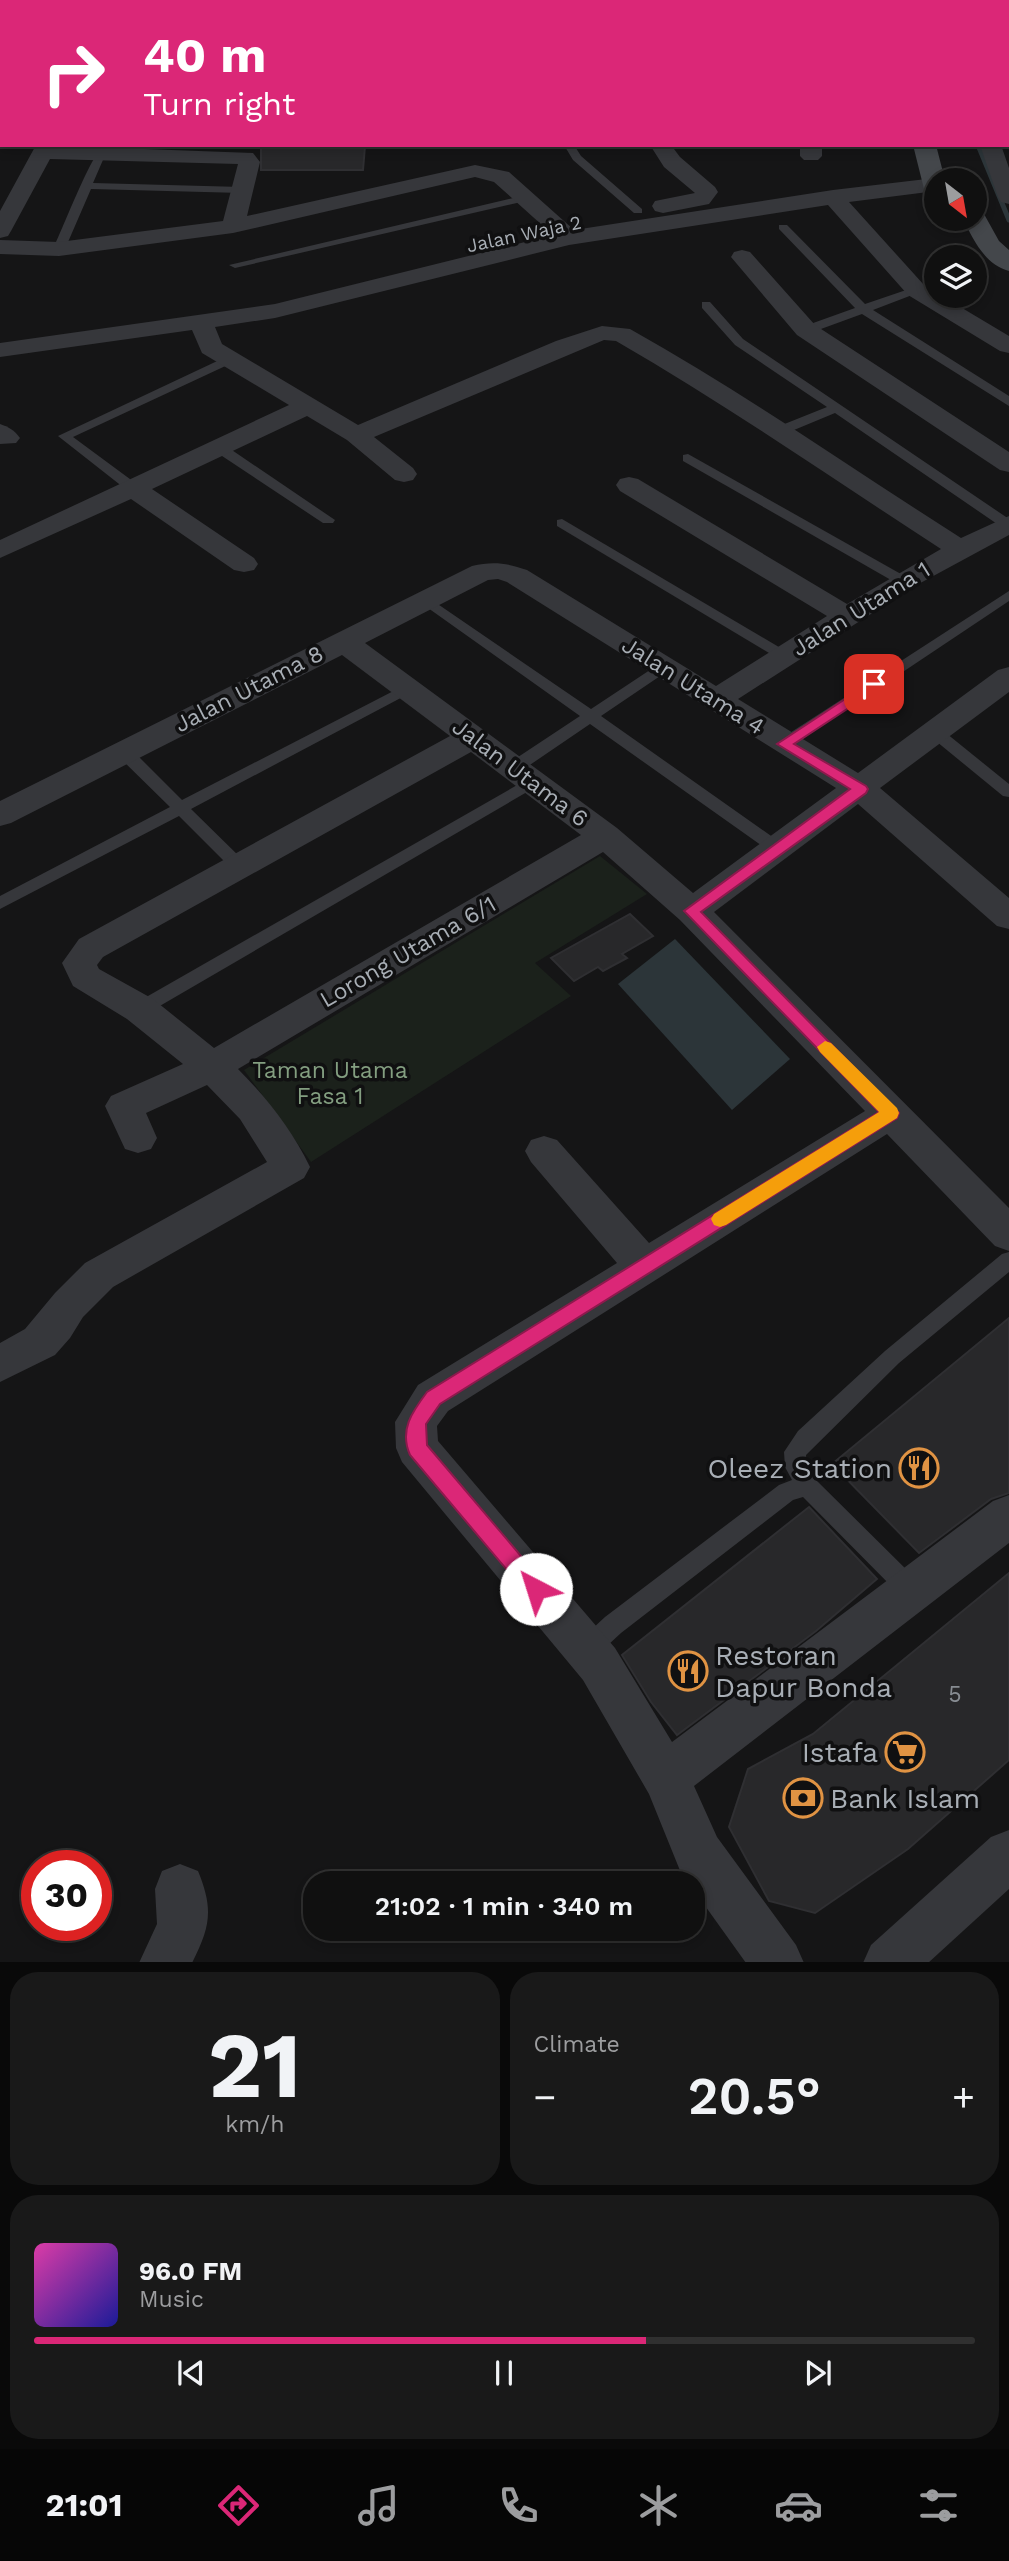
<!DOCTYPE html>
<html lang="en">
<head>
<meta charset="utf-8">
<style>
	:root { --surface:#101010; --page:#191919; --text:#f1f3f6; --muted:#9c9d9f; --line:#303030; --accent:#db2777 }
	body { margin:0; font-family:"Work Sans",sans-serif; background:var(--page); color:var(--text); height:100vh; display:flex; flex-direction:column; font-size:26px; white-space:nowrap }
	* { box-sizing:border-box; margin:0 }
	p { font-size:23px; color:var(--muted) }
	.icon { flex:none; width:38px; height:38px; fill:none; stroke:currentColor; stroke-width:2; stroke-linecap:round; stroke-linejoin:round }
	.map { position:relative; height:1962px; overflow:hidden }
	.panel { display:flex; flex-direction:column; gap:10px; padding:10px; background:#090909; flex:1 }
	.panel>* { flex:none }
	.guide { position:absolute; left:0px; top:0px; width:1010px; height:147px; box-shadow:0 4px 10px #0003,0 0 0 2px var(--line); background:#db2777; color:#fff; overflow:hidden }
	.needle { width:46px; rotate:149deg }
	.buttons { position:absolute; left:924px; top:168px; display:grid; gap:14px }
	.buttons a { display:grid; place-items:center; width:63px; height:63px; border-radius:50%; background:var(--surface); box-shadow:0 4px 10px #0003,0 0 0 2px var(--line); font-size:35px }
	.speed { position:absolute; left:21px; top:1850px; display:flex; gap:14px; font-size:35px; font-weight:700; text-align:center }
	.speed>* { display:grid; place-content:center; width:91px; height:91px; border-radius:50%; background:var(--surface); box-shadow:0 4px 10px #0003,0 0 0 2px var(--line); line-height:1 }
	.speed .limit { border:10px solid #d22; background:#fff; color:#111 }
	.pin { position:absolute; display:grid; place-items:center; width:60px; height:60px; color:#fff; margin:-30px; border-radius:14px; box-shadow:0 4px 10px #0006 }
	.me { position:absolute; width:77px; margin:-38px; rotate:320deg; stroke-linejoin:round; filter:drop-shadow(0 0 5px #0008) }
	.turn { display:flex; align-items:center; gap:24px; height:147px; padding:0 28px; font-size:32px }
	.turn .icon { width:91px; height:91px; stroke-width:2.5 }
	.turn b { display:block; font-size:49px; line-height:60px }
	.big { font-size:52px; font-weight:600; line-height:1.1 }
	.panel .tile { flex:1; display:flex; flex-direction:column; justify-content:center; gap:10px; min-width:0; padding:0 24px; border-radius:28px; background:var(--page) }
	.panel .dial { align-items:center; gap:0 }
	.dial b { font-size:91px; line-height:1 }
	.song { display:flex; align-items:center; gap:21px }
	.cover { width:84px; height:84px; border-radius:10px; background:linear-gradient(135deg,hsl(320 70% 55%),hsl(240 70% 35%)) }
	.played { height:7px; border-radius:4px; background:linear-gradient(90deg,var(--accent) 65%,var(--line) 65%) }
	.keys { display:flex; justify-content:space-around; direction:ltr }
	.heat { display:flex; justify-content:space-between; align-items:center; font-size:38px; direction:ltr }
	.panel .tiles { flex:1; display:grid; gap:10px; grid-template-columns:1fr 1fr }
	.tile:last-child { grid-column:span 2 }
	.trip { position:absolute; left:303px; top:1871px; width:402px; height:70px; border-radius:28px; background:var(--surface); box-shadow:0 4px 10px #0003,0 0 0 2px var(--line); font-weight:600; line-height:70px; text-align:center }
	.tabs { display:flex; height:112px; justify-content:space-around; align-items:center; background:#060606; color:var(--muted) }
	.tabs .icon { width:49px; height:49px }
	.tabs .active { color:var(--accent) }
	.tabs b { font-size:32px; color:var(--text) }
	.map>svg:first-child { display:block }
	.green { fill:#1b211b }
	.water { fill:#2c3539 }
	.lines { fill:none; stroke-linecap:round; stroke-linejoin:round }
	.stream { stroke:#2c3539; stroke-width:5 }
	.building { fill:#28282a; stroke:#2f2f32; stroke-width:2 }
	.service { fill:#36373b; fill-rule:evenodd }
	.minor { fill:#36373b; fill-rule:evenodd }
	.secondary { fill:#44474b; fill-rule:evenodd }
	.route { fill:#db2777; stroke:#8e194d; stroke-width:2 }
	.slow { fill:#f59e0b }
	.labels { text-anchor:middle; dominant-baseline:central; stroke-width:7; stroke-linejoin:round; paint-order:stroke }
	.far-street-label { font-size:19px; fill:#a8aeb5; stroke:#101011 }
	.street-label { font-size:23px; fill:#a8aeb5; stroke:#101011 }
	.park-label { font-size:23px; fill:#839e80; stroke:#101011 }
	.near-number-label { font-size:23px; fill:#878c92 }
	.near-poi-label { font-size:28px; fill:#a8aeb5; stroke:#101011; text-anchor:end }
</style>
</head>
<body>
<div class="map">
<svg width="1009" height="1963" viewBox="0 0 1009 1963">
	<rect width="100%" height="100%" fill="#151516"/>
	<path class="green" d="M600 856 647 894 535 963 571 996 311 1162 244 1070Z"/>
	<path class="water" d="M675 939 790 1059 732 1110 618 984Z"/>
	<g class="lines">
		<path class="stream" d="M978 145 1009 220"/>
	</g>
	<g class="building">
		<path d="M261 145 365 146 363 170H261Z"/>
		<path d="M630 914 653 936 622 954 627 958 603 971 598 967 574 981 551 958Z"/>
		<path d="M1009 1318V1493L991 1499 919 1553 832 1464Z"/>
		<path d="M809 1507 877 1579 816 1631 677 1735 651 1702 622 1655Z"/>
		<path d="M1009 1573V1760L908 1849 815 1913 769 1901 729 1827 748 1769 813 1734Z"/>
	</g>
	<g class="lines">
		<g class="service">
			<path d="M265 0H275L264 2Z"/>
			<rect x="439" y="0" width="10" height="2"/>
			<path d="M889 0H909L889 2Z"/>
			<path d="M564 145H574L581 156 642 209V213H634L573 160Z"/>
			<path d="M101 150 106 153 93 183 242 187 247 190 242 193 91 189 65 249 55 251 53 249C61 233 91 155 101 150Z"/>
			<path d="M526 195 530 196V200L235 268 229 265Z"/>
			<path d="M779 225H787L865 304 912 288H920V292L873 310 1009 396V406L862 314 810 333H802V327L855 308 779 229Z"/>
			<path d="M702 302H710L743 339 1009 519V529L1003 528 835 413 782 435H772V429L827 407 735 345 702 308Z"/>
			<path d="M230 355 236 359 234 362 73 437 138 485V491H128L58 436Z"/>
			<path d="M218 443 223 444 335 520 333 523H323L213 450V444Z"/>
			<path d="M688 454 908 578 910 581 908 584H898L683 461V455Z"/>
			<path d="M562 519 789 653 791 656 784 661 779 659 557 526V520Z"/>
			<path d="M1009 591V601L789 748H779L776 744 779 740Z"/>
			<path d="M426 596 591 709 659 664H669L671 667 669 670 601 716 784 845 786 849 784 853H772L590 724 521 771H509L507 767 509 763 580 716 421 603V597Z"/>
			<path d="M407 684 415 689 412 692 191 809 245 862 247 866 245 870H233L179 816 0 909V896L170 807 118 756 116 752 118 748H130L182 800Z"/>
			<path d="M936 728 941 729 1009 784V797L1003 796 931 737 928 733 931 729Z"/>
			<path d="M533 776 539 777 541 781 539 785 146 1014H134L131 1009 134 1004Z"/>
			<path d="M1009 1252V1272L899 1363 806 1455 807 1465 815 1479 919 1582 922 1590 919 1598 911 1601 903 1598 803 1497 793 1500 621 1633 595 1657 587 1660 579 1657 575 1649 579 1641 605 1617 779 1485 792 1480 785 1467 784 1452 798 1431 885 1351 1002 1254Z"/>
		</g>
		<g class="minor">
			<path d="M152 0H173L151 2Z"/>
			<rect x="647" y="0" width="18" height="2"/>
			<path d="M795 0H877L878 2H796Z"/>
			<rect x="0" y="34" width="2" height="12"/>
			<rect x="0" y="89" width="2" height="12"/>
			<path d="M36 145 253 153 260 162 247 216 475 165 509 172 574 230 833 190 935 178 942 180H936V191L849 202 924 285 936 292V296H942L1009 336V353L1000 351 908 295 828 205 569 245 275 318 215 327 222 344 358 425 556 341 602 326 630 329C744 393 851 468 961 538L1009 516V535L913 587 738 699 858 773 998 670 1009 667V692L880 788 1009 898V929L997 926 858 804 714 912 1009 1208V1251L995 1246 887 1134 448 1411 437 1426 438 1441 615 1648 672 1742 993 1501 1009 1495V1543L694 1786 717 1837 796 1945 804 1963H746L693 1889V1883H689L681 1873 649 1794 583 1680 402 1462 396 1448 395 1422 418 1385 617 1263 531 1162 525 1151 531 1140 544 1136 557 1140 649 1243 865 1111 680 920 603 852 238 1069C267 1098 292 1130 310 1167L304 1178 113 1287 83 1317 70 1338 55 1355 0 1382V1343L25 1329 55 1293 85 1263 267 1162 240 1119 207 1085 146 1113 157 1138 151 1149 138 1153 125 1149 105 1106 111 1096 183 1064 127 1019 73 986 62 963 79 939 450 736 342 655 11 823 0 826V801L472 566C493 561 507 563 527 570L716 686 827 616 620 491 616 485 620 479 629 477 638 479 847 604 941 549C833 479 727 405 616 341L604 340 374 437 413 468 417 474 413 480 404 482 395 480 347 440 307 416 152 489 254 558 258 564 254 570 244 572 234 570 131 499 0 558V540L289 405 202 353 192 330 0 357V343L275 304 553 235 494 182 475 177 233 233 59 256 0 254V240L59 242 223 221 238 164 50 159 11 231 8 236 0 238V211ZM498 579 507 582 836 788 693 893 617 828 365 643 488 580ZM471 752 581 835 214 1048 153 999 99 969 97 965 103 957Z"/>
			<path d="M650 145H671L680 157 715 187 718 192 709 204 663 213 655 211 652 206 655 201 695 193 664 167Z"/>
			<path d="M800 145H822V156L818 160H804L800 156Z"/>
			<path d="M980 145H1001L1009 168V204L1001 202 998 197Z"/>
			<path d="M742 250 750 252 815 325 1009 452V472L1000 470 797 335 731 257 734 252Z"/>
			<path d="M0 424C9 427 14 430 20 438L16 443 0 444Z"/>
			<path d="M1009 1830V1889L928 1963H863L871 1945 991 1837Z"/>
			<path d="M180 1864 198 1871C214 1910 210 1927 192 1963H139L157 1924 155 1889 162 1871Z"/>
		</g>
		<g class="secondary">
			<path d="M859 0H879L880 2H860Z"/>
			<path d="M913 145H936L945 180H936V196L928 194 924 189Z"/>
			<path d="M975 212 984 214 999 241 1009 250V271C985 265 973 239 963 219H975Z"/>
		</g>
	</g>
	<path class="route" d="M874 680 881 684 879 688 794 744 866 786 868 789 866 793 701 912 899 1113 897 1118 440 1404 426 1424 427 1445 543 1582 546 1589 543 1596 536 1599 529 1596 410 1455C399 1430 412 1412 427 1392L879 1112 684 911 850 789 777 744Z"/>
	<path class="slow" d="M825 1041 831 1043 897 1108 899 1113 897 1118 726 1225 720 1227 714 1225 711 1219 714 1214 879 1112 820 1052 817 1047Z"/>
	<defs>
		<g id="restaurant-ring" transform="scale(2.0125)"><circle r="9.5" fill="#101011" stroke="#e09343" stroke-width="1.5"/><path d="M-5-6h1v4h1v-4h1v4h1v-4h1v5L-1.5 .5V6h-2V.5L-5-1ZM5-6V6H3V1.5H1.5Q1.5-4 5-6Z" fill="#e09343"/></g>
		<g id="supermarket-ring" transform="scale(2.0125)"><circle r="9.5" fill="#101011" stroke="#e09343" stroke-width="1.5"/><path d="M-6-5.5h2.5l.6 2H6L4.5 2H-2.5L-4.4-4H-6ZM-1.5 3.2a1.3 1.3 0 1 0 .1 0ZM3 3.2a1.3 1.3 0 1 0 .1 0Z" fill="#e09343"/></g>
		<g id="bank-ring" transform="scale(2.0125)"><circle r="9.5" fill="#101011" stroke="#e09343" stroke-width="1.5"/><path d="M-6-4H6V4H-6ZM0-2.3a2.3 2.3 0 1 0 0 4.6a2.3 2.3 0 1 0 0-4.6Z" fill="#e09343"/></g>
	</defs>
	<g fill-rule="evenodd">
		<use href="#restaurant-ring" x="919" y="1468"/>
		<use href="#restaurant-ring" x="688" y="1671"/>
		<use href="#supermarket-ring" x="905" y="1752"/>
		<use href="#bank-ring" x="803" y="1798"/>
	</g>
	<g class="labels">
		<g class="far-street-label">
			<text transform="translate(524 234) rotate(-12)">Jalan Waja 2</text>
		</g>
		<g class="street-label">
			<text transform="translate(861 609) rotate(-32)">Jalan Utama 1</text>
			<text transform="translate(693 686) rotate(32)">Jalan Utama 4</text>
			<text transform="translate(249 689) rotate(-27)">Jalan Utama 8</text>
			<text transform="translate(520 773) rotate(37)">Jalan Utama 6</text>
			<text transform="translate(408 952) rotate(-30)">Lorong Utama 6/1</text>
		</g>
		<g class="park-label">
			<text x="330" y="1070">Taman Utama<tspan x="330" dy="26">Fasa 1</tspan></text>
		</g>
		<g class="near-number-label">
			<text x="955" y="1694">5</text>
		</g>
		<g class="near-poi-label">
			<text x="892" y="1468">Oleez Station</text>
			<text x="715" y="1655" text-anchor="start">Restoran<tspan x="715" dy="32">Dapur Bonda</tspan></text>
			<text x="878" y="1752">Istafa</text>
			<text x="830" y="1798" text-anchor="start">Bank Islam</text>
		</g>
	</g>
</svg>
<div class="buttons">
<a><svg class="needle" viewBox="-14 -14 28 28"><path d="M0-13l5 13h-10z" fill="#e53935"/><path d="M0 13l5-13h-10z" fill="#9c9d9f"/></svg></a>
<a><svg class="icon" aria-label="layers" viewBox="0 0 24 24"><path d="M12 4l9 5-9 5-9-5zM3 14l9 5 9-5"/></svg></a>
</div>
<div class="speed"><div class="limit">30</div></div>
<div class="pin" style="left:874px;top:684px;background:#d93025"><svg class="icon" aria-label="arrive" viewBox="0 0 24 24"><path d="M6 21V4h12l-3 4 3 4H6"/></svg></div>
<svg class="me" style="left:536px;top:1589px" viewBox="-20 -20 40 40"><circle r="19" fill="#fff"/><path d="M0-13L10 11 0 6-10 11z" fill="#db2777"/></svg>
<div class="trip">21:02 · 1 min · 340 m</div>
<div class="guide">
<div class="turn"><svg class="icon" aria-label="right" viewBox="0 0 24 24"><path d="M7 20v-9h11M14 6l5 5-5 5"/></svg><div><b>40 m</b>Turn right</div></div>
</div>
</div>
<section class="panel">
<div class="tiles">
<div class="tile dial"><b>21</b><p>km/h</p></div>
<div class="tile"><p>Climate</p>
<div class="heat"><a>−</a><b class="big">20.5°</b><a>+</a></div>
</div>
<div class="tile">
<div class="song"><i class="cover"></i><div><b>96.0 FM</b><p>Music</p></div></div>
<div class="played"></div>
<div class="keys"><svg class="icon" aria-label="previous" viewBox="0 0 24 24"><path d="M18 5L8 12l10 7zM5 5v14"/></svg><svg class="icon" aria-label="pause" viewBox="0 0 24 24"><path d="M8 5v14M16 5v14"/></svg><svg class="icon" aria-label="next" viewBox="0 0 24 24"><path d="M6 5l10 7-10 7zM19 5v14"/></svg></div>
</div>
</div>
</section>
<nav class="tabs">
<b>21:01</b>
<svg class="icon active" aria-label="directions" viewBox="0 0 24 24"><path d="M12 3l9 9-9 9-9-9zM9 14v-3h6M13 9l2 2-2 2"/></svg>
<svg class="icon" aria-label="music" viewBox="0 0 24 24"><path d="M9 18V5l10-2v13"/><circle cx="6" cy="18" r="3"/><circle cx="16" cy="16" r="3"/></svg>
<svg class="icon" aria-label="phone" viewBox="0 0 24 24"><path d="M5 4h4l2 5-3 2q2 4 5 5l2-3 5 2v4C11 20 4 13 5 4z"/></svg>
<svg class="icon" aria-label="climate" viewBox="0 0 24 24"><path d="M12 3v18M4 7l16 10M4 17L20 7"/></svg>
<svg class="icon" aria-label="car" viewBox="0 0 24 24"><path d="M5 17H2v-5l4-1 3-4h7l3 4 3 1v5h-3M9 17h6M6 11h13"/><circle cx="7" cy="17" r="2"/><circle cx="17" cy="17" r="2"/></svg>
<svg class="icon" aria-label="filters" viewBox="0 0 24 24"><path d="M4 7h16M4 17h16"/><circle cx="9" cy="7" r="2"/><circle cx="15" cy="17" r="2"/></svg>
</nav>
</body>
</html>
